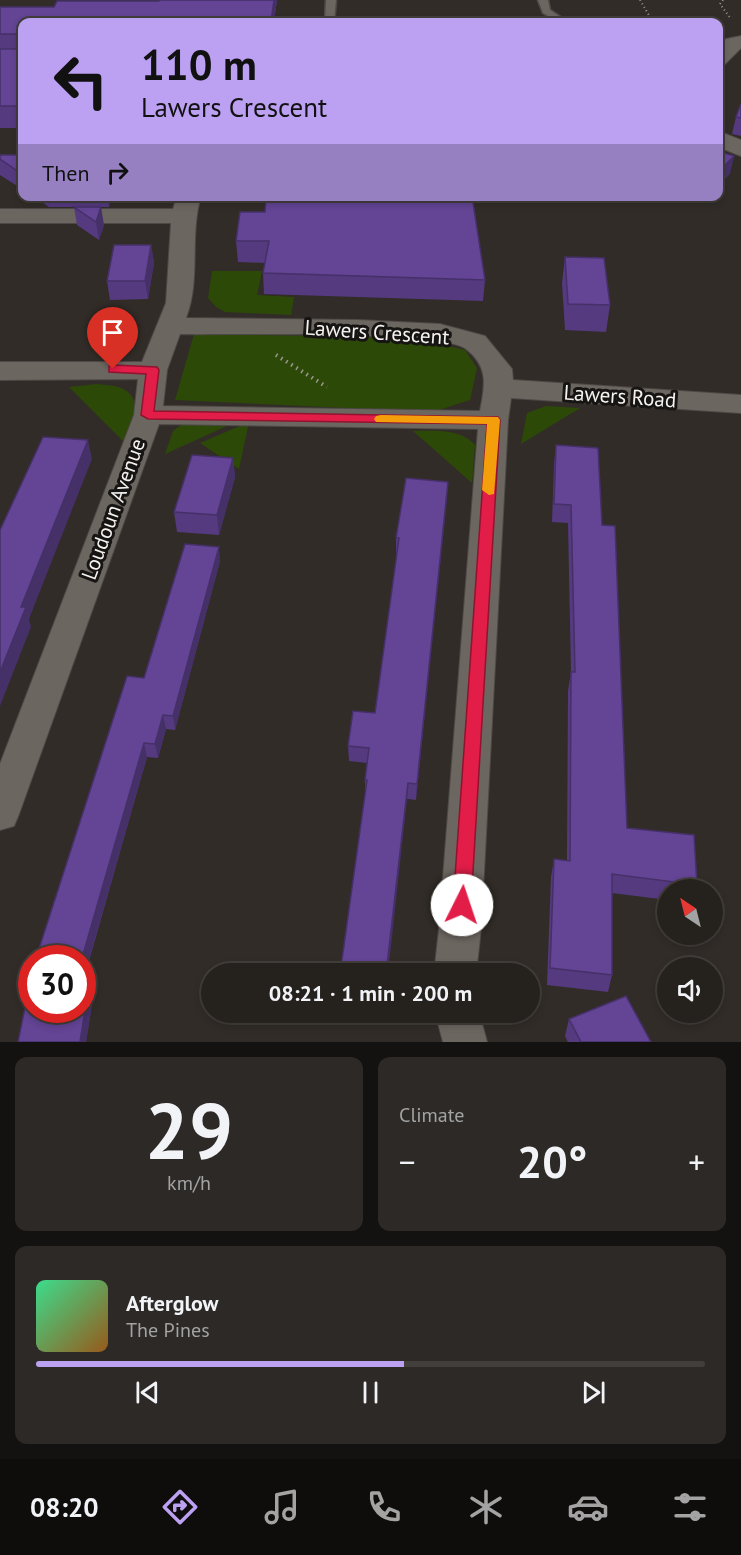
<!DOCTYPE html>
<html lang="en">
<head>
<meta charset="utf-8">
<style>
	:root { --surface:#25211d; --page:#2d2926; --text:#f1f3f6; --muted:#a3a3a4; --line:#423e3b; --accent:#bca0f2 }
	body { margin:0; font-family:"PT Sans",sans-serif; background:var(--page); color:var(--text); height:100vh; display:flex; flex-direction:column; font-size:22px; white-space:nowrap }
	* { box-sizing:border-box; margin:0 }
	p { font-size:20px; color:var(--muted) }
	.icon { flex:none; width:33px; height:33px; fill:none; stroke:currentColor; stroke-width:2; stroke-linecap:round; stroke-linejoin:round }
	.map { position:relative; height:1042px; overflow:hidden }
	.side { display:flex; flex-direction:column; gap:15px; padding:15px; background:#141210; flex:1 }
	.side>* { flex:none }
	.hud { position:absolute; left:18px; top:18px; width:705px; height:183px; border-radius:12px; box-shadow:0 3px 9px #0003,0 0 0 2px var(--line); background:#bca0f2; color:#111; overflow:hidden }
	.needle { width:39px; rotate:325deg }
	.fabs { position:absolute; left:657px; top:879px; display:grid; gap:12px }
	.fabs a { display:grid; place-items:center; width:66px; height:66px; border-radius:50%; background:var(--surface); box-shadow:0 3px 9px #0003,0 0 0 2px var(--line); font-size:30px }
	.speed { position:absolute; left:18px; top:945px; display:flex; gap:12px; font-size:30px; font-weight:700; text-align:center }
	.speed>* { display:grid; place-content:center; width:78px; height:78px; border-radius:50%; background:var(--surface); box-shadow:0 3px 9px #0003,0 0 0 2px var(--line); line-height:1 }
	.speed .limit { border:9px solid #d22; background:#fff; color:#111 }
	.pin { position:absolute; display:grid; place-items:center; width:51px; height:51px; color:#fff; margin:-62px -26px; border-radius:50% 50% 50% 0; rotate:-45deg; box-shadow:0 0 6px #0007 }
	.pin .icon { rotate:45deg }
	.me { position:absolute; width:66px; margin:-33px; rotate:4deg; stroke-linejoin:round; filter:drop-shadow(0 0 4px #0008) }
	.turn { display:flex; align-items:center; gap:21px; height:126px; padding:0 24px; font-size:27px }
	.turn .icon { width:78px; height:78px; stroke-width:2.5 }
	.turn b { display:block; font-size:42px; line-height:51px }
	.then { display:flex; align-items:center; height:57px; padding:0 24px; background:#0003; gap:12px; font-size:22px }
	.big { font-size:45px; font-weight:700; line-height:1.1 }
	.side .card { flex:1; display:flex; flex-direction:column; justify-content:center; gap:9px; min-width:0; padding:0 21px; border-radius:12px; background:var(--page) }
	.side .dial { align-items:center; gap:0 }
	.dial b { font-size:78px; line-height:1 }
	.song { display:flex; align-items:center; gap:18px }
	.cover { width:72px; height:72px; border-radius:9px; background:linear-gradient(135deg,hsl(150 70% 55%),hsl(30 70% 35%)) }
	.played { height:6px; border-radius:3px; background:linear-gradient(90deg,var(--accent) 55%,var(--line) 55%) }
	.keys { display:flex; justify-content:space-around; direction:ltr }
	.heat { display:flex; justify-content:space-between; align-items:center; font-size:33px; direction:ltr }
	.side .tiles { flex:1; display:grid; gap:15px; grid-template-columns:1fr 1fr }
	.card:last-child { grid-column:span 2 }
	.trip { position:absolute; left:201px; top:963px; width:339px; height:60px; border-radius:30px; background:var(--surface); box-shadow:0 3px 9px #0003,0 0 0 2px var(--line); font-weight:700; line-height:60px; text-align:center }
	.tabs { display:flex; height:96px; justify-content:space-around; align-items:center; background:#0f0d0c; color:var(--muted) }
	.tabs .icon { width:42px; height:42px }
	.tabs .selected { color:var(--accent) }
	.tabs b { font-size:27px; color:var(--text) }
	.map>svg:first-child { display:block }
	.green { fill:#2d4908 }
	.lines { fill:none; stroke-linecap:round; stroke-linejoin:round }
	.service-casing { stroke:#4e4946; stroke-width:3 }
	.minor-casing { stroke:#4e4946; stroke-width:2 }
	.path-far1 { stroke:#9c9793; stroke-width:2; stroke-dasharray:1 3; stroke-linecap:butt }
	.path { stroke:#9c9793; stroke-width:4; stroke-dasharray:1.5 4.5; stroke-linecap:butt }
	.service { fill:#6c6660; fill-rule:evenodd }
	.minor { fill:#6c6660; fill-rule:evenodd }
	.wall { fill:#553a80 }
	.shaded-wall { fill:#453068 }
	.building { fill:#634495; stroke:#453068; stroke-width:1.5 }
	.route { fill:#e11d48; stroke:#92132f; stroke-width:1.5 }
	.slow { fill:#f59e0b }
	.labels { text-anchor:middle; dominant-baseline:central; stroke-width:6; stroke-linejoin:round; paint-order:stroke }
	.street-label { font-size:21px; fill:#f6f2ef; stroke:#171513 }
</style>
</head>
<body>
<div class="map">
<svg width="741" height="1042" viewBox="0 0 741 1042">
	<rect width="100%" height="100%" fill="#312c27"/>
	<g class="green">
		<path d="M212 271H262L257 295 294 297 291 315 225 312 216 307 208 298Z"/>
		<path d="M194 334 388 337 433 342 465 350 477 368 470 400 433 412 175 400Z"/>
		<path d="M97 384C104 385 115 385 121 388 145 398 133 425 123 441L69 387Z"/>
		<path d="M546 406 580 408 521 444 527 413Z"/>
		<path d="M238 421 165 454 173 431 185 422Z"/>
		<path d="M249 422 239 469 200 443Z"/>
		<path d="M413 431C434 431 460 428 475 445L472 483Z"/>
	</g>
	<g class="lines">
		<g class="service-casing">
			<g id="service">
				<path d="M326 0H336L334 22H325Z"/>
				<path d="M538 0H548L550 10 568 22H558L543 13Z"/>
			</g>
		</g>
		<g class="minor-casing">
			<g id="minor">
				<path d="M741 36V48L725 64 718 66V47L726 39Z"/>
				<path d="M718 131 741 140V156L718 147Z"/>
				<path d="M177 196H201C189 236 201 280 186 318L358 320 440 324 485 336 512 369 513 380 741 395V413L511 398 508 420 481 929 476 974H434L439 929 478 429 159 424 19 814 14 826 0 830V764L134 415 138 379 0 380V362H142L166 303 171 223H0V209H173ZM180 334C224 335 443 330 466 349 489 367 485 385 480 411L163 406 167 370Z"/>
				<path d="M435 1012H479L487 1042H443Z"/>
			</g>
		</g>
		<g class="path-far1">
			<path d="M640 0 653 22"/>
			<path d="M723 0 720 4 731 19"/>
		</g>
		<path class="path" d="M276 355 327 387"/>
		<use href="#service" class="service"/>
		<use href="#minor" class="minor"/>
	</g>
	<g class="wall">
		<path d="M277 0 274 22H22V128H0V7H54Z"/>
		<path d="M741 104V136L732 134 736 117Z"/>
		<path d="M0 155H22V189L0 175Z"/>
		<path d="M33 196H112L109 207H49Z"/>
		<path d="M482 196H524L523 201H483Z"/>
		<path d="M74 207 104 225 99 240 77 225Z"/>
		<path d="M265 212 485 280 483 301 264 294 263 273 265 263 238 262 236 241Z"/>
		<path d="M151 245 154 263 148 299 110 300 107 281Z"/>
		<path d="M565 257 610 305 606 332 565 330 562 283Z"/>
		<path d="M556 445 602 525 627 828 697 885 695 890H668V900L612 893V975L608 992 547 985 551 877 554 859 567 861 568 691 571 672 568 523 552 522 554 464Z"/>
		<path d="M233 458 235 477 219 535 177 532 174 512Z"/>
		<path d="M448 482 416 800 365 793V780L367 763 349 761 348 746 375 713 397 554H396V538Z"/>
		<path d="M220 561 175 730 166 729 158 758 147 757 87 968 96 980 86 1042H18L82 958 144 678Z"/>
		<path d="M569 1019 651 1042H568L565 1036Z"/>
	</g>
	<g class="shaded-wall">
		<path d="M274 0H277L274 22H271Z"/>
		<path d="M734 156 730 174 718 186V172Z"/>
		<path d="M107 196H112L109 207Z"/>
		<path d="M101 207 104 225 99 240 96 222Z"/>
		<path d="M151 245 154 263 148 299 145 281Z"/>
		<path d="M88 440 92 459 29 619 31 627 0 706V672L21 607Z"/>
		<path d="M233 458 235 477 219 535 217 515Z"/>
		<path d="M448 482 447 498 416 800 417 784Z"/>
		<path d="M219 547 220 561 175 730 173 716Z"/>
		<path d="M163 715 166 729 158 758 155 744Z"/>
		<path d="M144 743 147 757 83 980 82 958Z"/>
		<path d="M408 783 407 799 388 974H386Z"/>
		<path d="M92 967 96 980 86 1042H80Z"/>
	</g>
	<g class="building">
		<path d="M159 0H274L271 22H22V106H0V49H20V34H0V7H54L57 1H159Z"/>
		<path d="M741 104V118L736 117Z"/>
		<path d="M718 151 734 156 718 172Z"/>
		<path d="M0 155H22V174L0 159Z"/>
		<path d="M266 196H472L485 280 263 273 269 241H236L240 212H265Z"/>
		<path d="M74 207H101L96 222Z"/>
		<path d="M114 245H151L145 281H107Z"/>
		<path d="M565 257 604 258 610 305 568 304Z"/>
		<path d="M43 437 88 440 21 607H26L0 672V530Z"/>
		<path d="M556 445 598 448 602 525 615 526 627 828 694 835 697 885 612 874V975L550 968 554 859 570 861 571 672H575L571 505 554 504Z"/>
		<path d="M192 455 233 458 217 515 174 512Z"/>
		<path d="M406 478 448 482 417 784 408 783 386 974H340L367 780H365L369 748 348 746 353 711 375 713 399 538H396Z"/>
		<path d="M185 544 219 547 173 716 163 715 155 744 144 743 82 958H36L127 676 144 678Z"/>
		<path d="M92 967 80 1042H18L32 973V1010H82V968Z"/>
		<path d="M626 996 651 1042H581L569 1019Z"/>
	</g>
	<path class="route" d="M113 365 157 367 159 370 154 411 498 417 500 420 471 905 468 911 462 913 455 911 453 905 487 424 148 419 141 415 146 374 109 372V366Z"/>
	<path class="slow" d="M381 415 498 417 500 420 494 494 489 495 482 490 487 424 376 422 374 419 376 416Z"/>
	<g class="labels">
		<g class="street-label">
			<text transform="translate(377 332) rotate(4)">Lawers Crescent</text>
			<text transform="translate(620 396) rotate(4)">Lawers Road</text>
			<text transform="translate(113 509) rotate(-70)">Loudoun Avenue</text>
		</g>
	</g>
</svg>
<div class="fabs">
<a><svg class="needle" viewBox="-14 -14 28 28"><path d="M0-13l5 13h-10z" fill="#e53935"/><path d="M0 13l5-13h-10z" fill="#a3a3a4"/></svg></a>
<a><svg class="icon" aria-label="sound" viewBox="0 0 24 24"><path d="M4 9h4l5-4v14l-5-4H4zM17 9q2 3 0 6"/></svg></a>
</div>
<div class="speed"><div class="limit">30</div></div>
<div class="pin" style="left:113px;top:369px;background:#d93025"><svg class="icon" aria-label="arrive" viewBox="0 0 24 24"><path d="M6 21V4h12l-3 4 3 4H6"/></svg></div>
<svg class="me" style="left:462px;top:905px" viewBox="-20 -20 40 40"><circle r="19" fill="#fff"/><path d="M0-13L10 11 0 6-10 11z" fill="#e11d48"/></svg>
<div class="trip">08:21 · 1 min · 200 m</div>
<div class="hud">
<div class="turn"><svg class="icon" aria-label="left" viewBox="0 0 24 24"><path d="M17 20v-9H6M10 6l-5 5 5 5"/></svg><div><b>110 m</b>Lawers Crescent</div></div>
<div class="then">Then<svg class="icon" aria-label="right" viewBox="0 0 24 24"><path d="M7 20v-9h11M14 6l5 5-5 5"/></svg></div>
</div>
</div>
<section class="side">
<div class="tiles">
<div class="card dial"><b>29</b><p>km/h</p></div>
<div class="card"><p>Climate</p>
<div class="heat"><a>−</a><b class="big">20°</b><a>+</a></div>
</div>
<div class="card">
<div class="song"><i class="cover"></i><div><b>Afterglow</b><p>The Pines</p></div></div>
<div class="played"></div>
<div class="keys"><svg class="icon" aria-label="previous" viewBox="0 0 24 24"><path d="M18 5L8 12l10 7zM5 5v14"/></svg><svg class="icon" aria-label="pause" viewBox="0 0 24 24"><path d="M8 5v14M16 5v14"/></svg><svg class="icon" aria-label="next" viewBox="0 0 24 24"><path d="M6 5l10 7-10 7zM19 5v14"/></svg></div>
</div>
</div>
</section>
<nav class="tabs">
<b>08:20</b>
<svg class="icon selected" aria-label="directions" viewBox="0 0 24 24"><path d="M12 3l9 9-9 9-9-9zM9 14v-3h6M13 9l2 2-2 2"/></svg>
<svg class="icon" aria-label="music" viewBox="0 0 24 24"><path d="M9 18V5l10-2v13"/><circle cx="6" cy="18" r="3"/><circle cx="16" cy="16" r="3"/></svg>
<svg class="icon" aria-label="phone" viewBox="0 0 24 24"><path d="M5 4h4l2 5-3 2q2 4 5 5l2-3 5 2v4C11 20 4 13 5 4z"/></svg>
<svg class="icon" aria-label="climate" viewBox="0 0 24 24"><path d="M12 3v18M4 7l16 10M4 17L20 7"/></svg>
<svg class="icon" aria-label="car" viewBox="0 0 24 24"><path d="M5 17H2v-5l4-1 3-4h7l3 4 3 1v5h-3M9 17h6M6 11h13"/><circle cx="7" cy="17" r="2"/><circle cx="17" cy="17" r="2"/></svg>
<svg class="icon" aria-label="filters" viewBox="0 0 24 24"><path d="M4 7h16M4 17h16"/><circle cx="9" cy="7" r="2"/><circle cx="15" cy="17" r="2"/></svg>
</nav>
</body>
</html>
